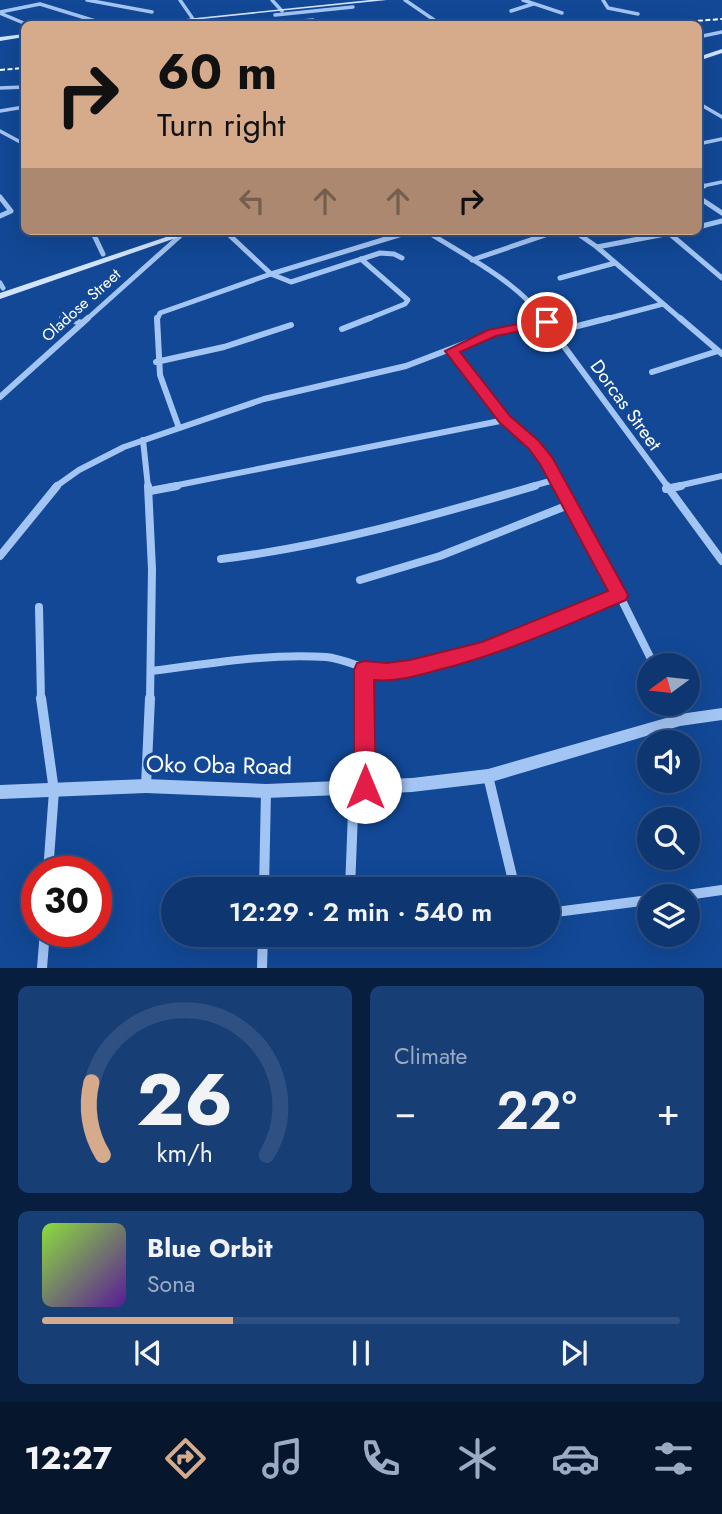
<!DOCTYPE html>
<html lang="en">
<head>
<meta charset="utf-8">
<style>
	:root { --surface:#0e3670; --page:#173e75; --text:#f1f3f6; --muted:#9babc3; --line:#2e5083; --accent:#d6ab8b }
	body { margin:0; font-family:Jost,sans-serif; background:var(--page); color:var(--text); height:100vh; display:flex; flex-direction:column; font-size:26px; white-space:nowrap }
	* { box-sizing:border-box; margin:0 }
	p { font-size:23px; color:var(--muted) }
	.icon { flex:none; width:38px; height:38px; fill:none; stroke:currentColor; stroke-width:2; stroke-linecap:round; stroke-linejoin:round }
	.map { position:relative; height:968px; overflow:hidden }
	.side { display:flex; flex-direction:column; gap:18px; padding:18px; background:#081e3e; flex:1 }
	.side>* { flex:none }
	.hud { position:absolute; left:21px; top:21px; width:681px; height:214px; border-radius:10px; box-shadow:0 7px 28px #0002,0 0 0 2px var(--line); background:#d6ab8b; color:#111; overflow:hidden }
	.needle { width:46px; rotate:255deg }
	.controls { position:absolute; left:637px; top:653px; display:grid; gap:14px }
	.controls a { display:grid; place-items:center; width:63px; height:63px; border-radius:50%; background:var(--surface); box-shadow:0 7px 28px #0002,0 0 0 2px var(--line); font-size:35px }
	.speed { position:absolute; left:21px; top:856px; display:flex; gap:14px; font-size:35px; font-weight:700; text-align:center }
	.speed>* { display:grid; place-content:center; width:91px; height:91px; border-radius:50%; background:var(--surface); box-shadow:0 7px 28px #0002,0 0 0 2px var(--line); line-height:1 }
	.speed .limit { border:10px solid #d22; background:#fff; color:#111 }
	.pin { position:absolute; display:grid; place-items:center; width:60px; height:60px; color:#fff; margin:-30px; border:4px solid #fff; border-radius:50%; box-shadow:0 2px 7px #0007 }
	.me { position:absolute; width:77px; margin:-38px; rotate:0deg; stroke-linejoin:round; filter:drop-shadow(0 0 5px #0008) }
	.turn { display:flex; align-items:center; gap:24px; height:147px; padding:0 21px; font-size:32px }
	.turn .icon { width:91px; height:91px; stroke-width:2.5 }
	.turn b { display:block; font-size:49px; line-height:60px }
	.lanes { display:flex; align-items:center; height:66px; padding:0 21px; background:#0003; justify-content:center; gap:35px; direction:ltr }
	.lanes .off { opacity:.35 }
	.big { font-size:52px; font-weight:600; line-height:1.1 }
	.side .card { flex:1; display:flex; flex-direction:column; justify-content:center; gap:10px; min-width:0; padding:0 24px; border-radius:10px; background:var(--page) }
	.side .dial { align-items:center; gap:0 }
	.dial svg { height:182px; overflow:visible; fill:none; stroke:var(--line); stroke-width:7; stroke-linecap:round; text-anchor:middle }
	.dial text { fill:var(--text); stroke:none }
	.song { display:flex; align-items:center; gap:21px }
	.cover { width:84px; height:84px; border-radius:10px; background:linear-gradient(135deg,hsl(90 70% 55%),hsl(270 70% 35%)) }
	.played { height:7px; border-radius:4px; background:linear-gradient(90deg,var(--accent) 30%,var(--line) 30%) }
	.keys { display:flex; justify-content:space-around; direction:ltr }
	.heat { display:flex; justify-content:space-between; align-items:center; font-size:38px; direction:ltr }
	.side .tiles { flex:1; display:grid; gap:18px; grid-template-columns:1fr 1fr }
	.card:last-child { grid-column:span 2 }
	.trip { position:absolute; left:161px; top:877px; width:399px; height:70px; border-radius:35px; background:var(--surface); box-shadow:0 7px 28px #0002,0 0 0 2px var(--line); font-weight:600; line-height:70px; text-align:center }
	.tabs { display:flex; height:112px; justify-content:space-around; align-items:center; background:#06162d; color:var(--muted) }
	.tabs .icon { width:49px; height:49px }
	.tabs .on { color:var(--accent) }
	.tabs b { font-size:32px; color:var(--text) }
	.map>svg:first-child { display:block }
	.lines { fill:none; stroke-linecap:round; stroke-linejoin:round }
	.minor-far4 { stroke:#a3c5f3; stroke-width:3.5 }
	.minor-far3 { stroke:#a3c5f3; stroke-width:5 }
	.minor-far2 { stroke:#a3c5f3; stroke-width:6 }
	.minor-far1 { stroke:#a3c5f3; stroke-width:8 }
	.minor { stroke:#a3c5f3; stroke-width:10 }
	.tertiary { fill:#a3c5f3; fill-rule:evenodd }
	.secondary { fill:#d2e3fd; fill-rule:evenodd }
	.rail { stroke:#fff; stroke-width:2; stroke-dasharray:5 2.5; stroke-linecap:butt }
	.route { fill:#e11d48; stroke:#92132f; stroke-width:2 }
	.labels { text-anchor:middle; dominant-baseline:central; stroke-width:7; stroke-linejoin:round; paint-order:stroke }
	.far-street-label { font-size:16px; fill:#fff; stroke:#124896 }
	.street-label { font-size:19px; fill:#fff; stroke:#124896 }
	.near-street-label { font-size:23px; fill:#fff; stroke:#124896 }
</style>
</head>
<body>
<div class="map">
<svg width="722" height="968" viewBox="0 0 722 968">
	<rect width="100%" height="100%" fill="#124896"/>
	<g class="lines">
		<g class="minor-far4">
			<path d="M87 0 152 12"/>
			<path d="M180 0 193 19"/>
			<path d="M272 0 282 11"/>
			<path d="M405 0 440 24"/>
			<path d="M523 0 562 13"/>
			<path d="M603 0 608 8 638 14"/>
			<path d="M511 11 533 4"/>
			<path d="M0 12 40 4 105 24"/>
			<path d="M0 13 26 24"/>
			<path d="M275 15 353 7"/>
			<path d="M279 23 313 20"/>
			<path d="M698 37 722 32"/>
			<path d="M0 88 24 87"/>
			<path d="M698 103 722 117"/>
			<path d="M0 111 24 107"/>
			<path d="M0 131 24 144"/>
			<path d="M698 144 722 139"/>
			<path d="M698 187 722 182"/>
		</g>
		<g class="minor-far3">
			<path d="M698 187 704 186"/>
			<path d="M0 197 11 211 0 216"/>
			<path d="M698 197 722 213"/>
			<path d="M698 227 722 221"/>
			<path d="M92 231 103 254"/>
			<path d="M225 231 271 274 291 282 380 253 394 254 402 258"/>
			<path d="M426 231C467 257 515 280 545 320"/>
			<path d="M574 231 597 247 682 320"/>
			<path d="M670 234 722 278"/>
			<path d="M597 247 681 231"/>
			<path d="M361 259 408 300 405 304 365 320"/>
			<path d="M472 260 557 231"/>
			<path d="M560 278 615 263"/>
			<path d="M0 283 3 288"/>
			<path d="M62 318 69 320"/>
			<path d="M86 320 181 235 179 231"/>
			<path d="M157 320 160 313 271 274 412 231"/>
			<path d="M602 320 663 304"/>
		</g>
		<g class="minor-far2">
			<path d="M62 318 82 323"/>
			<path d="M157 318 160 375 179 428"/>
			<path d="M543 318 668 487"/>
			<path d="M680 318 722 354"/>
			<path d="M342 329 370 318"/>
			<path d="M554 332 609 318"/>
			<path d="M452 351 505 420 534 445 561 487"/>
			<path d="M156 362 224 347 291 325"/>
			<path d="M652 372 718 351"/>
			<path d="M0 397 88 318"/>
			<path d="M143 440 148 487"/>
			<path d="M55 487 79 470 124 447 264 399 406 366 492 333 547 322"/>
			<path d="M168 487 505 420"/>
			<path d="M529 487 557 479"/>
			<path d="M673 487 722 476"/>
		</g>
		<g class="minor-far1">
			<path d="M148 486 152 569 150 700"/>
			<path d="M560 486 599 554 654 665"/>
			<path d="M667 486 722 561"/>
			<path d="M666 489 681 486"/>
			<path d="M150 491 177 486"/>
			<path d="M0 556 57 486"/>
			<path d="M221 559C328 546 432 516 535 486"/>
			<path d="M360 580 440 556 571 504"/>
			<path d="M39 607 41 700"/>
			<path d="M364 670V700"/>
			<path d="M151 671C208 664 268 653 326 657 349 659 369 674 393 672 469 664 548 623 619 595"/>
		</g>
		<g class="minor">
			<path d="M41 698 54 791 48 872"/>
			<path d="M364 698 365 786"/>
			<path d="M672 704 680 720"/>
			<path d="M488 776 515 889"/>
			<path d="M146 786 150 698"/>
			<path d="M264 889 266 791"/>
			<path d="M350 889 354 787"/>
			<path d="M680 896 722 890"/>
			<path d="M548 913 649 900"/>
			<path d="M348 934V939"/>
			<path d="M42 968 45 931"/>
			<path d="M262 968 263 934"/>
		</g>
		<path class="tertiary" d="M722 708V720L680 726 488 783 412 792 266 798 146 793 0 799V785L146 779 266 784 412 778 488 769 680 714Z"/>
		<g class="secondary">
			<path d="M370 0H387L152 24H138Z"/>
			<path d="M24 34V37L0 41V37Z"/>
			<path d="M722 49V53L698 61V57Z"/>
			<path d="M184 231H196L0 299V293Z"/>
		</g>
		<g class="rail">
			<path d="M653 24 722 19"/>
			<path d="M0 70 24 68"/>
		</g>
	</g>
	<path class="route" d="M547 318 553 322 551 325 496 336 460 352 510 416 539 441 552 457 628 595 626 600C564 626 503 654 438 670 417 676 396 682 374 680L376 787 373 795 365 798 357 795 354 787V670L357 663 364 661 387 663 410 660 482 642 608 591 540 464 529 449 500 423 445 351 488 330Z"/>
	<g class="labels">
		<g class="far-street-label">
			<text transform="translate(81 305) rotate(-42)">Oladose Street</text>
		</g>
		<g class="street-label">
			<text transform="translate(626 405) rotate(54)">Dorcas Street</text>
		</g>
		<g class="near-street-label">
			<text transform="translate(219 765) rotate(1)">Oko Oba Road</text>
		</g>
	</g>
</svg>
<div class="controls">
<a><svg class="needle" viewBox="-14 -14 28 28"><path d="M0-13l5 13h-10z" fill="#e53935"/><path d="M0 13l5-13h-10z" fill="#9babc3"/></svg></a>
<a><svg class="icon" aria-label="sound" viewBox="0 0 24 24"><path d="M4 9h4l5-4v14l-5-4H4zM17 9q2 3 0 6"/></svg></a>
<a><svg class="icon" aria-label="search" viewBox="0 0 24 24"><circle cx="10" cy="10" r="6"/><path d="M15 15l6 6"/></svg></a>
<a><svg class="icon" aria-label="layers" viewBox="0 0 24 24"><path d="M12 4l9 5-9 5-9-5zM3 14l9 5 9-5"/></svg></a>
</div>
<div class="speed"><div class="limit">30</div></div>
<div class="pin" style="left:547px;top:322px;background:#d93025"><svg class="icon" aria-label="arrive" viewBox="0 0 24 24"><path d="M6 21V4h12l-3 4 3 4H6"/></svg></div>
<svg class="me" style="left:365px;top:787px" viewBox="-20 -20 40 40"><circle r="19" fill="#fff"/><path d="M0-13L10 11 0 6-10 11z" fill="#e11d48"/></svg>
<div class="trip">12:29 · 2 min · 540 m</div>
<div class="hud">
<div class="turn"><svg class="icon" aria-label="right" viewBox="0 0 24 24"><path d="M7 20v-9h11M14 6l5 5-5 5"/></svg><div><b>60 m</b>Turn right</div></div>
<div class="lanes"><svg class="icon off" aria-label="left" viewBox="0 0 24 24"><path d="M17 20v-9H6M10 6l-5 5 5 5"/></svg><svg class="icon off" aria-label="ahead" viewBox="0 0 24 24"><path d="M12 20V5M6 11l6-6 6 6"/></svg><svg class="icon off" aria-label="ahead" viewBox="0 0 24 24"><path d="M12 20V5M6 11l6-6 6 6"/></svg><svg class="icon" aria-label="right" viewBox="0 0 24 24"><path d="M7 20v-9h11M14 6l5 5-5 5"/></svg></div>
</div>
</div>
<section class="side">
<div class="tiles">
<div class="card dial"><svg viewBox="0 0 100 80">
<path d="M14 69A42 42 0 1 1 86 69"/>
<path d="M14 69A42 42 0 0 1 9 37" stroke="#d6ab8b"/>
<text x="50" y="56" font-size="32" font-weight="700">26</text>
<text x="50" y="72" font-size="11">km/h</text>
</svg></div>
<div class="card"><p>Climate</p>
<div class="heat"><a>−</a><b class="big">22°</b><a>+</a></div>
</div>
<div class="card">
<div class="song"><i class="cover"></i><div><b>Blue Orbit</b><p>Sona</p></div></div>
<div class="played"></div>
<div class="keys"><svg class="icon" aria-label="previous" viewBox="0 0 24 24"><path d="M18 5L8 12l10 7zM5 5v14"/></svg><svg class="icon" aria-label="pause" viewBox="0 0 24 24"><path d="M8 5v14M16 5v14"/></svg><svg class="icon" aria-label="next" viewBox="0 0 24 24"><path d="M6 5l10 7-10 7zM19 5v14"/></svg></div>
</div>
</div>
</section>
<nav class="tabs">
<b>12:27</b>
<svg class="icon on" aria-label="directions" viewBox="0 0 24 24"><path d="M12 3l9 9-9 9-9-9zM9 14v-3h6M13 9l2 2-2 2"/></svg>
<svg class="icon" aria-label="music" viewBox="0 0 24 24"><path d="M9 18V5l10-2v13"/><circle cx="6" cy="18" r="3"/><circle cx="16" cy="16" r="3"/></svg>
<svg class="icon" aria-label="phone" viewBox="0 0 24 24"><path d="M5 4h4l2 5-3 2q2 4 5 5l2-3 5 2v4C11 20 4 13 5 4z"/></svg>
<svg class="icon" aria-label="climate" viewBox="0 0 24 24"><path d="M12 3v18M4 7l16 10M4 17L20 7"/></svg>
<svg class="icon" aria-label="car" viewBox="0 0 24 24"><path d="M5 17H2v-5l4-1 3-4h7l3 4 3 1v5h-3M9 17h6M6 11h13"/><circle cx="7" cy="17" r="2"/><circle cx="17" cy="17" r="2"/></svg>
<svg class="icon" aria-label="filters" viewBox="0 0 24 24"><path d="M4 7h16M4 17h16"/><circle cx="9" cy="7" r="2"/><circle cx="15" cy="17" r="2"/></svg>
</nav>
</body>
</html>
